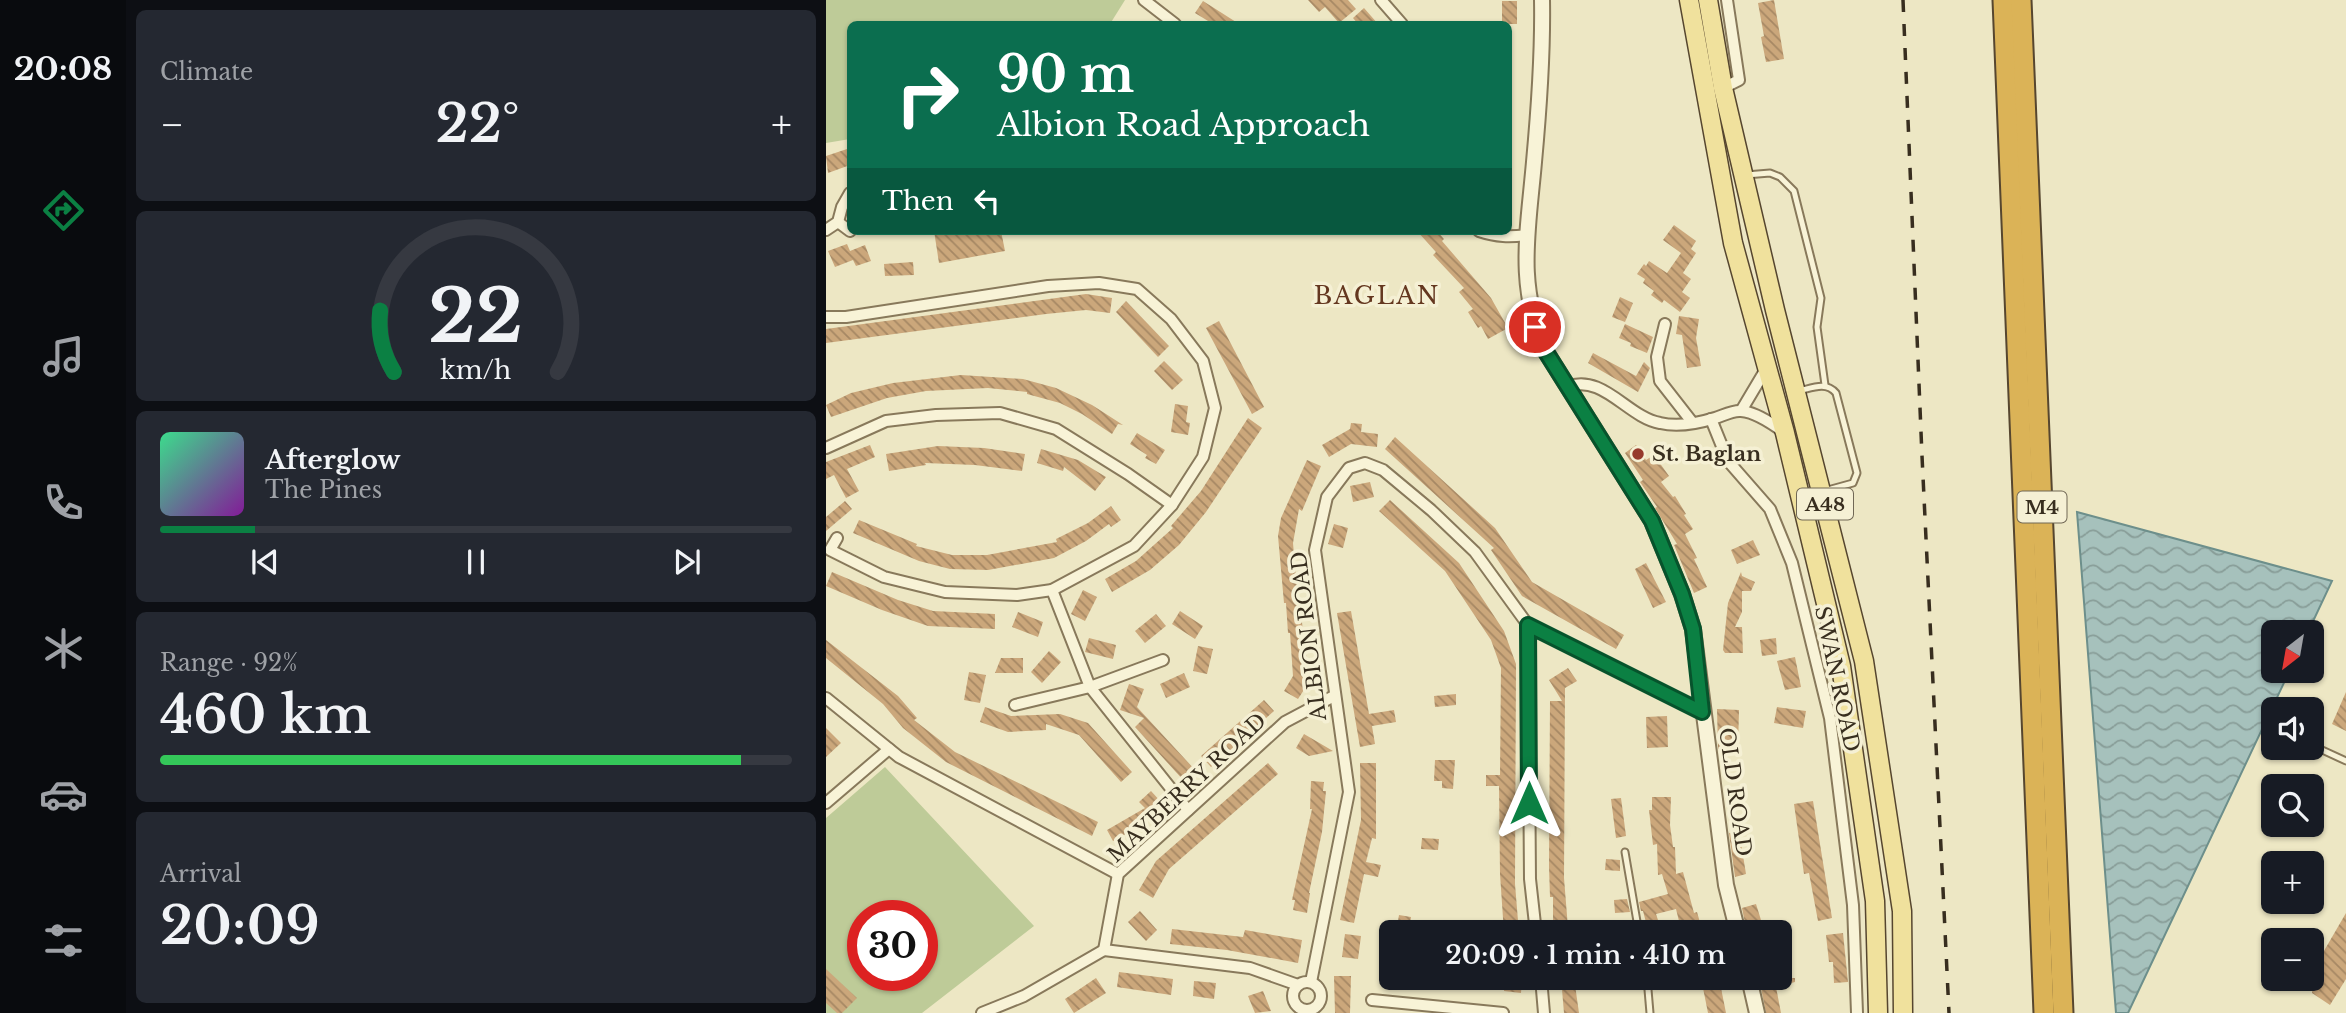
<!DOCTYPE html>
<html lang="en">
<head>
<meta charset="utf-8">
<style>
	:root { --surface:#171b24; --page:#242831; --text:#f1f3f6; --muted:#9ea1a6; --line:#363941; --accent:#0b8043 }
	body { margin:0; font-family:"Libre Baskerville",serif; background:var(--page); color:var(--text); height:100vh; display:flex; flex-direction:column; font-size:26px; white-space:nowrap }
	* { box-sizing:border-box; margin:0 }
	p { font-size:23px; color:var(--muted) }
	.icon { flex:none; width:38px; height:38px; fill:none; stroke:currentColor; stroke-width:2; stroke-linecap:round; stroke-linejoin:round }
	.map { position:relative; flex:1; overflow:hidden }
	.details { display:flex; flex-direction:column; gap:10px; padding:10px; background:#0d0f14; width:700px }
	.details>* { flex:none }
	.top-card { position:absolute; left:21px; top:21px; width:665px; height:214px; border-radius:10px; box-shadow:0 2px 5px #0004; background:#0b6e4f; color:#fff; overflow:hidden }
	.needle { width:46px; rotate:211deg }
	.buttons { position:absolute; left:1435px; top:620px; display:grid; gap:14px }
	.buttons a { display:grid; place-items:center; width:63px; height:63px; border-radius:10px; background:var(--surface); box-shadow:0 2px 5px #0004; font-size:35px }
	.speed { position:absolute; left:21px; top:900px; display:flex; gap:14px; font-size:35px; font-weight:700; text-align:center }
	.speed>* { display:grid; place-content:center; width:91px; height:91px; border-radius:50%; background:var(--surface); box-shadow:0 2px 5px #0004; line-height:1 }
	.speed .limit { border:10px solid #d22; background:#fff; color:#111 }
	.pin { position:absolute; display:grid; place-items:center; width:60px; height:60px; color:#fff; margin:-30px; border:4px solid #fff; border-radius:50%; box-shadow:0 2px 7px #0007 }
	.me { position:absolute; width:77px; margin:-38px; rotate:0deg; stroke-linejoin:round; filter:drop-shadow(0 0 5px #0008) }
	.turn { display:flex; align-items:center; gap:24px; height:147px; padding:0 35px; font-size:32px }
	.turn .icon { width:91px; height:91px; stroke-width:2.5 }
	.turn b { display:block; font-size:49px; line-height:60px }
	.then { display:flex; align-items:center; height:66px; padding:0 35px; background:#0003; gap:14px; font-size:26px }
	.big { font-size:52px; font-weight:600; line-height:1.1 }
	.details .card { flex:1; display:flex; flex-direction:column; justify-content:center; gap:10px; min-width:0; padding:0 24px; border-radius:10px; background:var(--page) }
	.details .dial { align-items:center; gap:0 }
	.dial svg { height:182px; overflow:visible; fill:none; stroke:var(--line); stroke-width:7; stroke-linecap:round; text-anchor:middle }
	.dial text { fill:var(--text); stroke:none }
	.song { display:flex; align-items:center; gap:21px }
	.cover { width:84px; height:84px; border-radius:10px; background:linear-gradient(135deg,hsl(150 70% 55%),hsl(290 70% 35%)) }
	.played { height:7px; border-radius:4px; background:linear-gradient(90deg,var(--accent) 15%,var(--line) 15%) }
	.keys { display:flex; justify-content:space-around; direction:ltr }
	.heat { display:flex; justify-content:space-between; align-items:center; font-size:38px; direction:ltr }
	.charge { height:10px; border-radius:5px; background:linear-gradient(90deg,#34c759 92%,var(--line) 0) }
	.trip { position:absolute; left:553px; top:920px; width:413px; height:70px; border-radius:10px; background:var(--surface); box-shadow:0 2px 5px #0004; font-weight:600; line-height:70px; text-align:center }
	main { display:flex; flex:1; min-height:0 }
	.tab-bar { display:flex; flex-direction:column; width:126px; justify-content:space-around; align-items:center; background:#090b0e; color:var(--muted) }
	.tab-bar .icon { width:49px; height:49px }
	.tab-bar .current { color:var(--accent) }
	.tab-bar b { font-size:32px; color:var(--text) }
	.map>svg:first-child { display:block }
	.green { fill:#becb98; fill-rule:evenodd }
	.water { fill:url(#water-waves); stroke:#6d8f8b; stroke-width:2 }
	.building { fill:url(#building-back-hatch) }
	.lines { fill:none; stroke-linecap:round; stroke-linejoin:round }
	.service-casing { stroke:#88795b; stroke-width:9 }
	.minor-casing { stroke:#88795b; stroke-width:14 }
	.tertiary-casing { stroke:#88795b; stroke-width:18 }
	.primary-casing { stroke:#56462f; stroke-width:21 }
	.motorway-casing { stroke:#56462f; stroke-width:23 }
	.service { stroke:#f8f3d7; stroke-width:5 }
	.minor { stroke:#f8f3d7; stroke-width:10 }
	.tertiary { stroke:#f8f3d7; stroke-width:14 }
	.primary { stroke:#f0e19d; stroke-width:18 }
	.motorway { stroke:#dbb357; stroke-width:19 }
	.rail { stroke:#382e1f; stroke-width:3.5; stroke-dasharray:12 12; stroke-linecap:butt }
	.route-casing { stroke:#07532c; stroke-width:18 }
	.route { stroke:#0b8043; stroke-width:12 }
	.poi-dot { fill:#963a2c; stroke:#f5f0d4; stroke-width:2.5 }
	.labels { text-anchor:middle; dominant-baseline:central; stroke-width:7; stroke-linejoin:round; paint-order:stroke }
	.shield { fill:#f5f0d4; stroke:#716855; stroke-width:2 }
	.shield-label { font-size:19px; font-weight:bold; fill:#382e1f }
	.poi-label { font-size:21px; font-weight:bold; fill:#382e1f; stroke:#f5f0d4; text-anchor:start }
	.street-label { font-size:21px; fill:#382e1f; stroke:#f5f0d4 }
	.quarter-label { font-size:24px; letter-spacing:2px; fill:#64371f; stroke:#f5f0d4 }
</style>
</head>
<body>
<main>
<nav class="tab-bar">
<b>20:08</b>
<svg class="icon current" aria-label="directions" viewBox="0 0 24 24"><path d="M12 3l9 9-9 9-9-9zM9 14v-3h6M13 9l2 2-2 2"/></svg>
<svg class="icon" aria-label="music" viewBox="0 0 24 24"><path d="M9 18V5l10-2v13"/><circle cx="6" cy="18" r="3"/><circle cx="16" cy="16" r="3"/></svg>
<svg class="icon" aria-label="phone" viewBox="0 0 24 24"><path d="M5 4h4l2 5-3 2q2 4 5 5l2-3 5 2v4C11 20 4 13 5 4z"/></svg>
<svg class="icon" aria-label="climate" viewBox="0 0 24 24"><path d="M12 3v18M4 7l16 10M4 17L20 7"/></svg>
<svg class="icon" aria-label="car" viewBox="0 0 24 24"><path d="M5 17H2v-5l4-1 3-4h7l3 4 3 1v5h-3M9 17h6M6 11h13"/><circle cx="7" cy="17" r="2"/><circle cx="17" cy="17" r="2"/></svg>
<svg class="icon" aria-label="filters" viewBox="0 0 24 24"><path d="M4 7h16M4 17h16"/><circle cx="9" cy="7" r="2"/><circle cx="15" cy="17" r="2"/></svg>
</nav>
<section class="details">
<div class="card"><p>Climate</p>
<div class="heat"><a>−</a><b class="big">22°</b><a>+</a></div>
</div>
<div class="card dial"><svg viewBox="0 0 100 80">
<path d="M14 69A42 42 0 1 1 86 69"/>
<path d="M14 69A42 42 0 0 1 8 42" stroke="#0b8043"/>
<text x="50" y="56" font-size="32" font-weight="700">22</text>
<text x="50" y="72" font-size="11">km/h</text>
</svg></div>
<div class="card">
<div class="song"><i class="cover"></i><div><b>Afterglow</b><p>The Pines</p></div></div>
<div class="played"></div>
<div class="keys"><svg class="icon" aria-label="previous" viewBox="0 0 24 24"><path d="M18 5L8 12l10 7zM5 5v14"/></svg><svg class="icon" aria-label="pause" viewBox="0 0 24 24"><path d="M8 5v14M16 5v14"/></svg><svg class="icon" aria-label="next" viewBox="0 0 24 24"><path d="M6 5l10 7-10 7zM19 5v14"/></svg></div>
</div>
<div class="card"><p>Range · 92%</p><b class="big">460 km</b><div class="charge"></div></div>
<div class="card"><p>Arrival</p><b class="big">20:09</b></div>
</section>
<div class="map">
<svg width="1520" height="1013" viewBox="0 0 1520 1013">
	<defs>
		<pattern id="water-waves" width="16" height="10" patternUnits="userSpaceOnUse" patternTransform="scale(1.75)"><rect width="16" height="10" fill="#a6c1bc"/><path d="M0 5q4-4 8 0t8 0" fill="none" stroke="#889d98"/></pattern>
		<pattern id="building-back-hatch" width="6" height="6" patternUnits="userSpaceOnUse" patternTransform="scale(1.75)"><rect width="6" height="6" fill="#cba77b"/><path d="M-1 5l2 2M0 0l6 6M5-1l2 2" fill="none" stroke="#a68864"/></pattern>
	</defs>
	<rect width="100%" height="100%" fill="#ede7c4"/>
	<g class="green">
		<path d="M0 0H299L284 24H24V139L0 143Z"/>
		<path d="M59 767 208 926 96 1013H0V818ZM37 915H96V975H37Z"/>
	</g>
	<path class="water" d="M1251 512 1506 581 1482 632H1447V670H1464L1302 1013H1290Z"/>
	<g class="building">
		<path d="M482 0H522L530 9 513 23 499 7 493 12Z"/>
		<path d="M948 0 958 59 940 62 935 37 938 36 932 3Z"/>
		<path d="M377 1 399 15 413 24H387L369 13Z"/>
		<rect x="676" y="1" width="15" height="23"/>
		<path d="M538 8 552 24H532L527 18Z"/>
		<path d="M24 148V165L2 173 0 156Z"/>
		<path d="M848 225 870 241 865 249 870 253 857 273 865 279 856 292 864 298 854 312 838 300 836 303 825 295 828 291 817 283 819 279 811 274 818 264 820 266 823 261 841 273 855 253 837 240Z"/>
		<path d="M108 231H175L179 251 113 263Z"/>
		<path d="M591 231H611L618 239 616 241 665 298 682 328 662 339 655 326 652 328 642 312 647 309 633 292 638 288 607 255 610 252Z"/>
		<path d="M21 244 24 251 39 245 45 261 30 266 27 260 9 267 2 251Z"/>
		<path d="M87 262 88 275 59 276 58 264Z"/>
		<path d="M260 294 286 298 284 313 260 310 220 314 0 343V329Z"/>
		<path d="M794 297 807 303 799 322 786 317Z"/>
		<path d="M300 301 343 346 332 357 290 312Z"/>
		<path d="M853 316 873 319 870 338 875 366 861 368 856 335 850 334Z"/>
		<path d="M393 321 438 407 426 414 380 328Z"/>
		<path d="M799 324 827 337 821 353 804 346 805 343 793 338Z"/>
		<path d="M767 353 810 376 818 362 824 368 812 392 762 363Z"/>
		<path d="M338 361 357 380 346 390 328 371Z"/>
		<path d="M135 375 197 379 230 388 266 405 297 425 292 424 286 434 256 414 234 403 201 394V392L162 388 100 391 61 398 5 417 0 405 25 393 67 383Z"/>
		<path d="M349 404 362 406 360 422 364 423 362 435 345 432Z"/>
		<path d="M422 418 436 428 380 512 353 545 324 570 286 592 279 579 310 561 347 528 345 526 375 491Z"/>
		<path d="M525 423 536 424 535 432 552 434 551 447 525 444 503 457 496 445 524 429Z"/>
		<path d="M311 433 339 450 330 464 319 458 321 455 304 444Z"/>
		<path d="M569 437 669 528 706 582 798 635 790 649 696 596 665 550 668 548 559 449Z"/>
		<path d="M44 445 49 457 21 469 33 491 20 498 8 475 0 479V462Z"/>
		<path d="M810 445 820 460 828 455 843 476 835 482 847 497 849 496 860 514 858 515 867 529 859 534 871 558 868 559 881 587 868 593 848 545 851 544 829 508 831 507 814 482 817 480 799 453Z"/>
		<path d="M112 446 158 448 199 454 196 471 149 465 99 463 100 465 63 471 60 454Z"/>
		<path d="M215 449 252 460 280 477 269 491 238 467 237 471 211 463Z"/>
		<path d="M481 460 495 466 476 511 473 509 467 543 473 612H475L478 643H480L482 677 485 679 472 699 458 691 467 676 464 633H462L460 603H458L452 536 455 518Z"/>
		<path d="M544 482 548 497 527 502 524 486Z"/>
		<path d="M564 500 633 563 678 631 690 664 689 884 693 933H678L674 874 673 786H660V775H674L675 668 665 640 619 571 553 511Z"/>
		<path d="M19 501 26 509 0 531V517Z"/>
		<path d="M285 506 295 520 285 527 283 524 260 541 228 558 162 570 124 569 93 561 27 533 33 520 91 544 90 546 126 555H161L231 542 230 539 262 523Z"/>
		<path d="M508 524 522 528 517 548 502 544Z"/>
		<path d="M927 540 934 555 911 564 905 550Z"/>
		<path d="M820 563 840 602 827 608 809 569Z"/>
		<path d="M6 572 72 600 107 611 169 614V629L102 626 56 610 0 586Z"/>
		<path d="M915 572 916 576 929 582 925 591H916V612L909 627H916L917 653H899L897 650 902 603Z"/>
		<path d="M257 590 271 597 259 621 245 614Z"/>
		<path d="M354 611 377 626 369 639 346 624Z"/>
		<path d="M525 611 543 714 568 710 570 722 546 726 549 744 534 747 511 613Z"/>
		<path d="M192 612 217 622 212 637 186 627Z"/>
		<path d="M330 614 340 626 319 643 309 631Z"/>
		<path d="M263 638 290 645 287 659 259 652Z"/>
		<path d="M950 638 951 654 936 656 934 640Z"/>
		<path d="M0 640 72 696 91 718 88 720 129 752 272 822 266 836 120 762 77 728 57 704 0 658Z"/>
		<path d="M372 646 387 649 381 674 367 671Z"/>
		<path d="M223 651 235 662 216 683 205 672Z"/>
		<path d="M969 657 975 687 959 690 951 661Z"/>
		<path d="M175 658H197V673H169Z"/>
		<path d="M742 668 751 681 739 688 738 878 742 928H727V897H724L723 867 724 701H736L723 680Z"/>
		<path d="M143 672 160 675 154 703 138 700Z"/>
		<path d="M358 673 364 687 340 698 334 684Z"/>
		<path d="M303 684 318 689 311 707 370 771 359 782 309 727 318 718 294 710Z"/>
		<path d="M1520 692V731L1506 724Z"/>
		<path d="M630 694V705L609 707 608 696Z"/>
		<path d="M438 700 448 711 385 767 375 756Z"/>
		<path d="M159 707 185 716 234 714 262 723 306 772 295 782 253 735 220 724V730L182 732 154 722Z"/>
		<path d="M951 707 980 711 977 728 948 723Z"/>
		<path d="M891 709 913 710 912 749H892Z"/>
		<path d="M841 716 842 747 821 748 820 717Z"/>
		<path d="M0 728 15 743 0 757Z"/>
		<path d="M478 734 507 751 483 756 470 748Z"/>
		<path d="M609 760H629L627 789 616 788V781H608Z"/>
		<path d="M442 763 452 774 343 869 327 898 313 890 330 861Z"/>
		<path d="M534 763H550V839L546 838 540 862 555 865 552 877 538 874 528 923 514 920 535 820Z"/>
		<path d="M485 781 498 782 497 791H500L496 832 483 893H484L481 913 467 910 469 900H466L486 809H484Z"/>
		<path d="M325 791 336 803 318 819 320 823 287 841 281 830 319 808 313 802Z"/>
		<path d="M826 797H845L844 825 847 847H849L850 874 857 872 868 913 871 912 877 933H856L850 909 830 914 834 926 822 930 817 911H815L813 902 842 894 836 874 832 875 831 844 827 845 823 810H826Z"/>
		<path d="M795 798 800 836 790 838 785 799Z"/>
		<path d="M987 801 1006 918 992 921 983 873 978 874 968 804Z"/>
		<path d="M913 831 920 874 909 877 903 833Z"/>
		<path d="M596 838 613 839 612 850 595 849Z"/>
		<path d="M780 859 794 860V871L779 870Z"/>
		<path d="M801 899 804 912 789 913 788 900Z"/>
		<path d="M930 904 939 933H921L916 908Z"/>
		<path d="M314 911 331 930 320 941 302 922Z"/>
		<path d="M1520 913V979L1504 1005 1486 993 1488 977 1495 956Z"/>
		<path d="M573 915 585 917 582 933H570Z"/>
		<path d="M346 929 417 937 419 930 476 940 472 963 401 950 344 944Z"/>
		<path d="M1017 933 1022 982 1008 983 1007 962H1003L1000 935Z"/>
		<path d="M519 934 535 936 532 959 516 957Z"/>
		<path d="M0 969 31 998 16 1013H11L0 1003Z"/>
		<path d="M293 972 347 979 345 995 291 987Z"/>
		<path d="M508 976H525L524 1013H509Z"/>
		<path d="M270 978 280 993 248 1013 239 999Z"/>
		<path d="M679 978H696L695 993 678 991Z"/>
		<path d="M735 978H748L753 1013H738Z"/>
		<path d="M875 978H893L900 1013H882Z"/>
		<path d="M933 978H969V982L950 987 955 1013H940Z"/>
		<path d="M368 981 390 983 388 999 367 996Z"/>
		<path d="M437 991 445 1011 429 1013 422 996Z"/>
	</g>
	<g class="lines">
		<g class="service-casing">
			<g id="service">
				<path d="M920 175 944 173 954 177 968 191 995 298 991 327 999 385"/>
				<path d="M973 391C986 388 1000 381 1010 393L1031 473 1027 483 998 491"/>
				<path d="M1494 749 1520 761"/>
				<path d="M799 852 813 933"/>
				<path d="M821 978 824 1013"/>
			</g>
		</g>
		<g class="minor-casing">
			<g id="minor">
				<path d="M318 0 349 24"/>
				<path d="M555 0 576 24"/>
				<path d="M897 88 913 80 901 0"/>
				<path d="M12 222 24 231"/>
				<path d="M0 230 12 222 16 207 24 193"/>
				<path d="M653 231C671 237 683 237 702 235"/>
				<path d="M0 317H20L222 286 273 283 311 289 345 319 377 361 389 408 377 457 346 505 308 546 226 590 191 595 119 592 58 577 4 550 11 538"/>
				<path d="M839 324 831 357 834 381 866 422"/>
				<path d="M741 387C777 373 801 417 834 423 851 427 873 423 889 418 896 416 907 410 915 411 930 412 947 424 959 433"/>
				<path d="M915 411 940 369"/>
				<path d="M885 419 902 461 944 509 966 563 1004 718 1027 905 1031 1013"/>
				<path d="M0 448 60 421 110 415 174 413 230 429 302 474 346 505"/>
				<path d="M226 590 264 687 362 810"/>
				<path d="M702 625 876 712"/>
				<path d="M0 698 73 757 292 874"/>
				<path d="M189 705 264 687 337 660"/>
				<path d="M0 803 63 749"/>
				<path d="M715 978 718 1013"/>
				<path d="M485 982 523 792 489 550 501 497 523 468 539 463 557 470 605 510 649 552 702 625 704 879 710 933"/>
				<circle cx="481" cy="996" r="14"/>
				<path d="M472 985 424 968 278 950 292 874 459 722 508 696"/>
				<path d="M546 1000 677 1013"/>
				<path d="M156 1013 198 996 278 950"/>
			</g>
		</g>
		<g class="tertiary-casing">
			<g id="tertiary">
				<path d="M716 0C717 54 713 108 708 162 702 232 690 285 720 352L826 521 856 594 867 629 900 885 912 933"/>
				<path d="M923 978 931 1013"/>
			</g>
		</g>
		<g class="primary-casing">
			<g id="primary">
				<path d="M863 0 907 243 959 433 1015 666 1049 901 1052 1013"/>
				<path d="M882 0 897 88 949 310 1038 661 1076 911 1077 1013"/>
			</g>
		</g>
		<g class="motorway-casing">
			<g id="motorway">
				<path d="M1177 0 1218 1013"/>
				<path d="M1195 0 1237 1013"/>
			</g>
		</g>
		<use href="#service" class="service"/>
		<use href="#minor" class="minor"/>
		<use href="#tertiary" class="tertiary"/>
		<use href="#primary" class="primary"/>
		<use href="#motorway" class="motorway"/>
		<path class="rail" d="M1077 0 1096 456 1123 1013"/>
	</g>
	<g class="lines">
		<g class="route-casing">
			<path id="route" d="M703 803 702 625 876 712 867 629 856 594 826 521 720 352 709 327"/>
		</g>
		<use href="#route" class="route"/>
	</g>
	<circle class="poi-dot" cx="812" cy="454" r="7"/>
	<g class="labels">
		<g class="shield">
			<rect x="971" y="488.5" width="56" height="31" rx="5"/>
			<rect x="1191.5" y="491.5" width="49" height="31" rx="5"/>
		</g>
		<g class="shield-label">
			<text x="999" y="504">A48</text>
			<text x="1216" y="507">M4</text>
		</g>
		<g class="poi-label">
			<text x="826" y="454">St. Baglan</text>
		</g>
		<g class="street-label">
			<text transform="translate(483 636) rotate(-97)">ALBION ROAD</text>
			<text transform="translate(1011 679) rotate(78)">SWAN ROAD</text>
			<text transform="translate(361 788) rotate(-43)">MAYBERRY ROAD</text>
			<text transform="translate(909 792) rotate(82)">OLD ROAD</text>
		</g>
		<g class="quarter-label">
			<text x="551" y="295">BAGLAN</text>
		</g>
	</g>
</svg>
<div class="buttons">
<a><svg class="needle" viewBox="-14 -14 28 28"><path d="M0-13l5 13h-10z" fill="#e53935"/><path d="M0 13l5-13h-10z" fill="#9ea1a6"/></svg></a>
<a><svg class="icon" aria-label="sound" viewBox="0 0 24 24"><path d="M4 9h4l5-4v14l-5-4H4zM17 9q2 3 0 6"/></svg></a>
<a><svg class="icon" aria-label="search" viewBox="0 0 24 24"><circle cx="10" cy="10" r="6"/><path d="M15 15l6 6"/></svg></a>
<a>+</a>
<a>−</a>
</div>
<div class="speed"><div class="limit">30</div></div>
<div class="pin" style="left:709px;top:327px;background:#d93025"><svg class="icon" aria-label="arrive" viewBox="0 0 24 24"><path d="M6 21V4h12l-3 4 3 4H6"/></svg></div>
<svg class="me" style="left:703px;top:803px" viewBox="-20 -20 40 40"><path d="M0-17L14 15 0 8-14 15z" fill="#0b8043" stroke="#fff" stroke-width="4"/></svg>
<div class="trip">20:09 · 1 min · 410 m</div>
<div class="top-card">
<div class="turn"><svg class="icon" aria-label="right" viewBox="0 0 24 24"><path d="M7 20v-9h11M14 6l5 5-5 5"/></svg><div><b>90 m</b>Albion Road Approach</div></div>
<div class="then">Then<svg class="icon" aria-label="left" viewBox="0 0 24 24"><path d="M17 20v-9H6M10 6l-5 5 5 5"/></svg></div>
</div>
</div>
</main>
</body>
</html>
